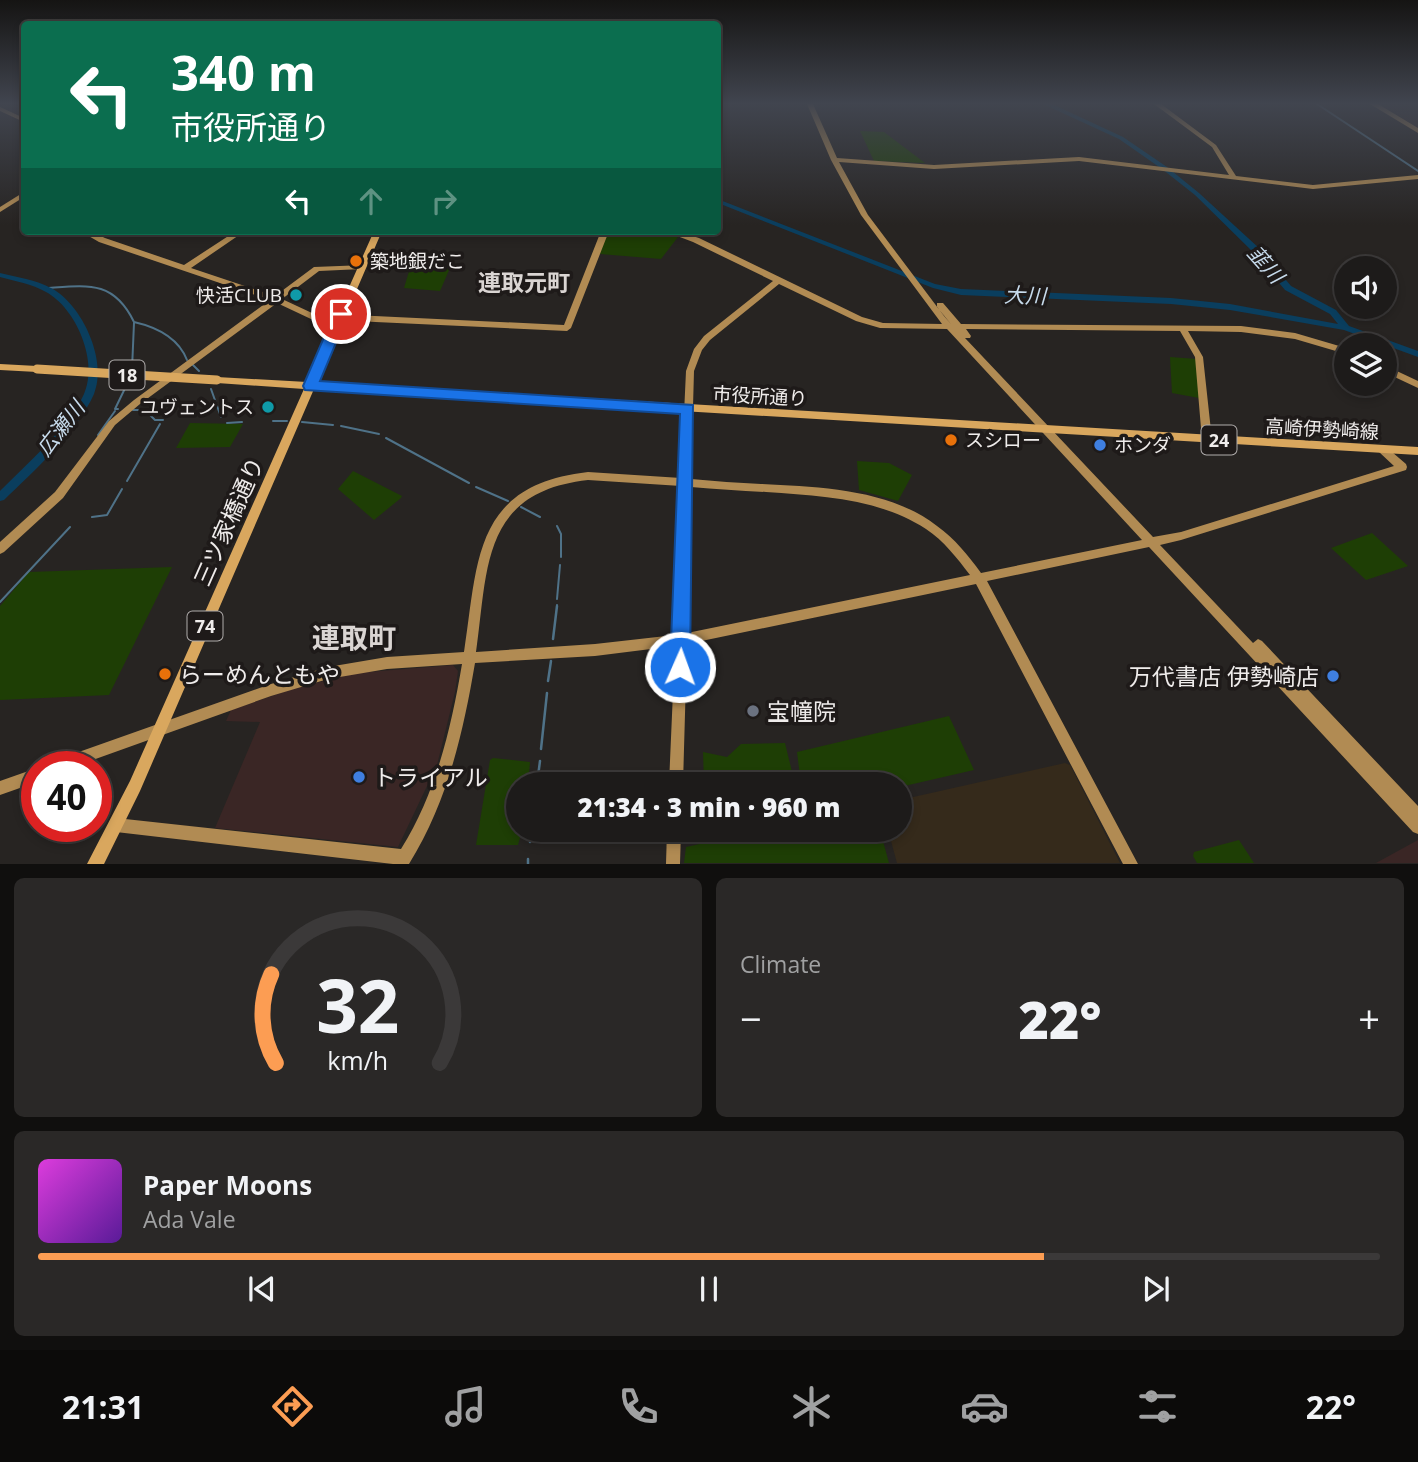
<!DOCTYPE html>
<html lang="en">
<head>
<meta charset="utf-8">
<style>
	:root { --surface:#1d1b1a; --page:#2a2827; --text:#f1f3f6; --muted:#a0a1a2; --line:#3b3939; --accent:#fc9d53 }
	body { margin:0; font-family:"Open Sans","Noto Sans JP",sans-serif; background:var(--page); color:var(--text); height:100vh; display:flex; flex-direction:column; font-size:26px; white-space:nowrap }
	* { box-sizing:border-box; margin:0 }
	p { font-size:23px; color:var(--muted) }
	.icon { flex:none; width:38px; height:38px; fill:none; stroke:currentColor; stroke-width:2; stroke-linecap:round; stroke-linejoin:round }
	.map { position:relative; height:864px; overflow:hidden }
	.side { display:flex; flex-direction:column; gap:14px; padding:14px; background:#100f0e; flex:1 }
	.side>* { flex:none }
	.hud { position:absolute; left:21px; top:21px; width:700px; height:214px; border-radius:7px; box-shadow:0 4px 10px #0003,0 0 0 2px var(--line); background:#0b6e4f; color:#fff; overflow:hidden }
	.controls { position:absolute; left:1334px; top:256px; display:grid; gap:14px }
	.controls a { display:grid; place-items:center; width:63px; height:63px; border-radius:50%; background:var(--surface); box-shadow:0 4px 10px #0003,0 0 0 2px var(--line); font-size:35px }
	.speed { position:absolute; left:21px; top:751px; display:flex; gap:14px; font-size:35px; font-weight:700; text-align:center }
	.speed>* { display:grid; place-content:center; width:91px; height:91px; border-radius:50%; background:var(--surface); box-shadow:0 4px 10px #0003,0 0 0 2px var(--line); line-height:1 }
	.speed .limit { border:10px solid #d22; background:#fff; color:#111 }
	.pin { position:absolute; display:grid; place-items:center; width:60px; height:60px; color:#fff; margin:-30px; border:4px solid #fff; border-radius:50%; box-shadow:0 2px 7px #0007 }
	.me { position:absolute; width:77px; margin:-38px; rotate:2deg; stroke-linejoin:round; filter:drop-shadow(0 0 5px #0008) }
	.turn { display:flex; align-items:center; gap:24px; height:147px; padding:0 35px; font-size:32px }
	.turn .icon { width:91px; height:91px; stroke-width:2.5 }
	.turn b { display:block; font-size:49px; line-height:60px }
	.lanes { display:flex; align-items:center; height:66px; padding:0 35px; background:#0003; justify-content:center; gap:35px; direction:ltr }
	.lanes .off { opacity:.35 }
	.big { font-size:52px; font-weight:800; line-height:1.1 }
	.side .card { flex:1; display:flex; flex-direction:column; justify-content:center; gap:10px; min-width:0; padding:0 24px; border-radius:10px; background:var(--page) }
	.side .dial { align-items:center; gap:0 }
	.dial svg { height:182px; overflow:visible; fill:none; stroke:var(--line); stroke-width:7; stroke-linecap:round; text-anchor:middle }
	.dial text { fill:var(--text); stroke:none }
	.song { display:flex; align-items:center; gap:21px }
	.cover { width:84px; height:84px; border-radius:10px; background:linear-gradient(135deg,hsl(300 70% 55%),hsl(270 70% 35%)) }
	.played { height:7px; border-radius:4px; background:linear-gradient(90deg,var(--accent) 75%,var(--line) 75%) }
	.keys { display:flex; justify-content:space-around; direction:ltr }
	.heat { display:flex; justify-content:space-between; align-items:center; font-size:38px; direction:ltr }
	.side .tiles { flex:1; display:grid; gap:14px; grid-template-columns:1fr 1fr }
	.card:last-child { grid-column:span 2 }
	.trip { position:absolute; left:506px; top:772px; width:406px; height:70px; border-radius:35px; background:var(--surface); box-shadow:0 4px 10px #0003,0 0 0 2px var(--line); font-weight:800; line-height:70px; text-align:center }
	.menu { display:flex; height:112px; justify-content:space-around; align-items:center; background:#0c0b0a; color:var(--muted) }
	.menu .icon { width:49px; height:49px }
	.menu .current { color:var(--accent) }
	.menu b { font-size:32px; color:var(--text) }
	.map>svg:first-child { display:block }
	.commercial { fill:#3a2625 }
	.built { fill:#352b28 }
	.education { fill:#352a1b }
	.green { fill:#1e3e05 }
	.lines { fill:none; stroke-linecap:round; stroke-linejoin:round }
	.stream-far1 { stroke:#4f7288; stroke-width:2 }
	.stream { stroke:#4f7288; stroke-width:2.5 }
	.river { fill:#0a3e5e; fill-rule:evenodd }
	.secondary { fill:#b18b53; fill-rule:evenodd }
	.primary { fill:#d9a75e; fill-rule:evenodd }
	.primary-bridge { stroke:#d9a75e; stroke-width:9 }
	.route { fill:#1a73e8; stroke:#114b97; stroke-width:2 }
	.food-dot { fill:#e8710a; stroke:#1e1a19; stroke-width:2.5 }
	.culture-dot { fill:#0f9aa8; stroke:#1e1a19; stroke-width:2.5 }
	.shop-dot { fill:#3f7fe0; stroke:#1e1a19; stroke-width:2.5 }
	.worship-dot { fill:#6b7280; stroke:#1e1a19; stroke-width:2.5 }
	.labels { text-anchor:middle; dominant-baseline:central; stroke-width:7; stroke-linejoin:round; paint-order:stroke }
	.shield { fill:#1e1a19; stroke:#b0adac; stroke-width:2 }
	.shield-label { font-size:18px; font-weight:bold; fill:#efeceb }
	.poi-label { font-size:19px; fill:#efeceb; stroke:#1e1a19; text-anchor:start }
	.street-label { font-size:19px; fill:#efeceb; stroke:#1e1a19 }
	.water-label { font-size:21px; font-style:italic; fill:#c7dbec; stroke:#1e1a19 }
	.quarter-label { font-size:23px; font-weight:bold; fill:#dad5d3; stroke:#1e1a19 }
	.near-street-label { font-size:23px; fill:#efeceb; stroke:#1e1a19 }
	.near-poi-label { font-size:23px; fill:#efeceb; stroke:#1e1a19; text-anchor:start }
	.near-quarter-label { font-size:28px; font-weight:bold; fill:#dad5d3; stroke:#1e1a19 }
</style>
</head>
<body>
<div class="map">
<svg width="1418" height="864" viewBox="0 0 1418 864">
	<rect width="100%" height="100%" fill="#272422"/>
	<g class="commercial">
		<path d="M453 665 458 671 455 692 437 765 398 847 215 828 260 722 226 721 231 710 295 688 356 673Z"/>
		<path d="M1418 840V863H1376Z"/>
	</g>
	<path class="built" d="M1379 104H1418V128L1402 118Z"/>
	<path class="education" d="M1065 763 1070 765 1120 863H897L888 830H900V800Z"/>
	<g class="green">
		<path d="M860 131 884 132 925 163 874 161Z"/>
		<path d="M608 231H657L678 237 661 259 600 254Z"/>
		<path d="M410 268 413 267 450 268 440 291 404 288Z"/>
		<path d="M1170 357 1197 359 1199 398 1172 393Z"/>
		<path d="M190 423 243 424 230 447 176 448Z"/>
		<path d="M857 461 889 463 912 475 898 501 859 490Z"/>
		<path d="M353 471 402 496 401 498 374 520 338 489Z"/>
		<path d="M1372 533 1408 566 1366 580 1331 548Z"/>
		<path d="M172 567 109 695 0 700V606L29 572Z"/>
		<path d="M949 716 974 770 900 787V784H801L797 752Z"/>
		<path d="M785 743 795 784H704L703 752 727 757 741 744Z"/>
		<path d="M493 758 530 762 528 784H518V830H522L518 845H476L490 760Z"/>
		<path d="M763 830H880L889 863H684L686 847Z"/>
		<path d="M1239 840 1254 863H1197L1193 856 1194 852Z"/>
	</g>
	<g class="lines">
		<g class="stream-far1">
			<path d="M1317 104 1418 171"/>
			<path d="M49 288C89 285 114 281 134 322 156 327 178 337 187 360"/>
			<path d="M192 364 199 371"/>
			<path d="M132 369 134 323"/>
			<path d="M211 389 221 417"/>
			<path d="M118 409H115L130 378"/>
			<path d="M133 410H145L155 420H163"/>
			<path d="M273 421H287"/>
			<path d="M302 422 333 425"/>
			<path d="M227 423 242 422"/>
			<path d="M341 426 379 434"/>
			<path d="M98 435 115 411"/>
			<path d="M386 438 469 483"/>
			<path d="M127 481 160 424"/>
			<path d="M476 487 508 501"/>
			<path d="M521 507 540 517"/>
			<path d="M92 517 107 515 122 489"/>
			<path d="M557 526 561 534V557"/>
			<path d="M557 599 560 565"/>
			<path d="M0 602 70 527"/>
			<path d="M557 608V605"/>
		</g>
		<g class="stream">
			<path d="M553 639 557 606"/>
			<path d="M548 681 551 661"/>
			<path d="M541 749 547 693"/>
			<path d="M537 784 540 761"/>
			<path d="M530 842 532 830"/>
			<path d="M528 859V864"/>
		</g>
		<g class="river">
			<path d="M1043 104H1052L1123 137 1167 167 1199 193 1260 249 1291 286 1336 310 1349 326 1418 351V357L1344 330 1230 310 1171 304 961 295 933 288 718 203V199L720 200 935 284 961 289 1171 298 1230 304 1338 324 1330 314 1285 290 1254 253 1195 195 1162 169 1119 139Z"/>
			<path d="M0 273C17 277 36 280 51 288 82 304 108 361 94 394 77 432 33 472 4 500L0 501V491C25 466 70 426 84 394 99 362 76 308 46 292 32 284 15 281 0 277Z"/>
		</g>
		<g class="secondary">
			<path d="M807 104H813L837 158 934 165 1079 157 1229 175 1212 147 1154 104H1161L1216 145 1236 176 1313 185 1418 175V179L1313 189 1079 161 934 169 839 162 868 215 944 316 951 324 937 307V303H943L961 324 1241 326 1295 333 1346 348V354L1295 339 1241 332 1188 331 1203 357 1212 440 1210 443H1204L1202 440 1195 357 1180 331 966 329 971 336 970 338H965L1153 537 1181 532 1394 466 1379 452 1377 449 1379 446H1385L1406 464 1407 467 1406 470 1181 540 1160 545 1253 643 1258 639 1262 641 1418 806V834L1413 832 1149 547 987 581 1138 864H1123L976 584 687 644 683 784H669L675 646 595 656 475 663C463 734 447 803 409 864H393L116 832 111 830 109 825 111 820 116 818 401 849C436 793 451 729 462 664L387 669 328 679 271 696 76 766H52L54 761 59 759 271 684 328 667 387 657 464 652C478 561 473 485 588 472L681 478 686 371 694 349 704 336 773 281 693 242 664 231H676L699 238 862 317 883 323 942 324 861 215 831 160ZM779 284 856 321 880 328 947 329 1142 540 981 573C968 555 955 539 937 526 890 489 819 487 761 484 738 483 715 481 691 479L694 371 702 350 710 340ZM588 480 681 486 675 635 595 644 476 652C488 568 481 492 588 480ZM691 487C716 489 741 491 766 492 821 496 878 498 926 529 944 541 957 558 970 575L687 633Z"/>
			<path d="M1370 104H1378L1418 128V133Z"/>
			<path d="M0 107 24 118V122L0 111Z"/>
			<path d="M24 192V197L0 212V207Z"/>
			<path d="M80 231H90L105 238 184 265 236 231H245L191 268 275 296 314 267 365 265V269H362L319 271 282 299 312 313 564 325 601 231H609L571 328 567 331 311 319 277 303 140 404 115 425 63 498 4 552 0 554V542L55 492 109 421 134 400 270 300 99 242Z"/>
			<path d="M1384 365 1418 381V388L1384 372Z"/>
			<path d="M37 768V782L0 795V781Z"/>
			<path d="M667 830H681L680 864H666Z"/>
		</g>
		<g class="primary">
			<path d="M374 231H382L317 382 1418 447V455L314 389 140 791 104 864H87L130 781 304 389 217 383 212 380 217 377 307 382Z"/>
			<path d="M0 364 37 366 42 369 37 372 0 370Z"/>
		</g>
		<path class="primary-bridge" d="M37 369 217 380"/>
	</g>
	<linearGradient id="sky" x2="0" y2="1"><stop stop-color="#151413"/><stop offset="0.46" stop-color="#41454f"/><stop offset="1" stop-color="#41454f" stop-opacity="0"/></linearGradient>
	<rect width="1418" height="225" fill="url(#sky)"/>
	<path class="route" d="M341 310 348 314 320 381 693 405 690 667 687 674 680 677 673 674 670 667 680 414 305 390 303 386 334 314Z"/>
	<g class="food-dot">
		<circle cx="356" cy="261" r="7"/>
		<circle cx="951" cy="440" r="7"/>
		<circle cx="165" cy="674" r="7"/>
	</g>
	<g class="culture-dot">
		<circle cx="296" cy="295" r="7"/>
		<circle cx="268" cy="407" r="7"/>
	</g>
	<g class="shop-dot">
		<circle cx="1100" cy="445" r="7"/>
		<circle cx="1333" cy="676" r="7"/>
		<circle cx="359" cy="777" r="7"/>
	</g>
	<circle class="worship-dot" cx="753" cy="711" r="7"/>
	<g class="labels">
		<g class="shield">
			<rect x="109.5" y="360.5" width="35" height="29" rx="5"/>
			<rect x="1201.5" y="425.5" width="35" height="29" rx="5"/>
			<rect x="187.5" y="611.5" width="35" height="29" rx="5"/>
		</g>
		<g class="shield-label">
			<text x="127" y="375">18</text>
			<text x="1219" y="440">24</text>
			<text x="205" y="626">74</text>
		</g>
		<g class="poi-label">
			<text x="370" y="261">築地銀だこ</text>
			<text x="282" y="295" text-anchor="end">快活CLUB</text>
			<text x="254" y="407" text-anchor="end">ユヴェントス</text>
			<text x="965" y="440">スシロー</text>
			<text x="1114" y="445">ホンダ</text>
		</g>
		<g class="street-label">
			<text transform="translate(760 396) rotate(3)">市役所通り</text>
			<text transform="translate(1322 429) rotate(3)">高崎伊勢崎線</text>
		</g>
		<g class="water-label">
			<text transform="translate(1266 264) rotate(48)">韮川</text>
			<text transform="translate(1025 295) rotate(2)">大川</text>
			<text transform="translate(60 428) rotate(-52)">広瀬川</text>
		</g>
		<g class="quarter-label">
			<text x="524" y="282">連取元町</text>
		</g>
		<g class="near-street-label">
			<text transform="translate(228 521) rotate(-66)">三ツ家橋通り</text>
		</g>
		<g class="near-poi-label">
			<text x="179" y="674">らーめんともや</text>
			<text x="1319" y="676" text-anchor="end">万代書店 伊勢崎店</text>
			<text x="767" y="711">宝幢院</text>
			<text x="373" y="777">トライアル</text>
		</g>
		<g class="near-quarter-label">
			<text x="354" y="637">連取町</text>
		</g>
	</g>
</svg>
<div class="controls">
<a><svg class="icon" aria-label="sound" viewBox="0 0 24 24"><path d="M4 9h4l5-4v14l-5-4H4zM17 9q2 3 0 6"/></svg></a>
<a><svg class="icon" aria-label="layers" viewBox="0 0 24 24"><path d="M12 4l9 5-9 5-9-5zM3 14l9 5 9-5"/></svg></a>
</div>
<div class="speed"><div class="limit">40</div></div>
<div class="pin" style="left:341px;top:314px;background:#d93025"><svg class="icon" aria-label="arrive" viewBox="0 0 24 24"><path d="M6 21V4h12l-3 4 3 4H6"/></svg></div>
<svg class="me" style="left:680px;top:667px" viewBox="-20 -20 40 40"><circle r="17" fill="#1a73e8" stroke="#fff" stroke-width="3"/><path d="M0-11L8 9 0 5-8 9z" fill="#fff"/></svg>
<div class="trip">21:34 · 3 min · 960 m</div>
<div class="hud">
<div class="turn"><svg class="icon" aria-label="left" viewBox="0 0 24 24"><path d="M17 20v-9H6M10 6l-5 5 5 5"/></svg><div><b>340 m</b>市役所通り</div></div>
<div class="lanes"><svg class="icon" aria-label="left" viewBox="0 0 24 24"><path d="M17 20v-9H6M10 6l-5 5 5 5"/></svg><svg class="icon off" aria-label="ahead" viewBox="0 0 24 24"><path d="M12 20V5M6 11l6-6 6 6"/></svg><svg class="icon off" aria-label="right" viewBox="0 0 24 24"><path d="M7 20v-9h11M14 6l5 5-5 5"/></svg></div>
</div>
</div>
<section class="side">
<div class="tiles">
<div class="card dial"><svg viewBox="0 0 100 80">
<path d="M14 69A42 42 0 1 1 86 69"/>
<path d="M14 69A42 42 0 0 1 12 30" stroke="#fc9d53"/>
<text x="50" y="56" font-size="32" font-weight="700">32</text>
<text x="50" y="72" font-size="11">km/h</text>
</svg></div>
<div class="card"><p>Climate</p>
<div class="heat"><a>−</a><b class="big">22°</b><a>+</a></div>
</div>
<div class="card">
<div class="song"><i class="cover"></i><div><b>Paper Moons</b><p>Ada Vale</p></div></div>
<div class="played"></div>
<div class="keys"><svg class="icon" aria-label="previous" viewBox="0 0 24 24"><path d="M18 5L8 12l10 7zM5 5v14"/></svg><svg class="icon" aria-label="pause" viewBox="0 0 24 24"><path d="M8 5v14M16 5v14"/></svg><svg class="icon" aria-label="next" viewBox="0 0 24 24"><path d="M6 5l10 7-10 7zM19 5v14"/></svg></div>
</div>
</div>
</section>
<nav class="menu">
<b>21:31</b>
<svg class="icon current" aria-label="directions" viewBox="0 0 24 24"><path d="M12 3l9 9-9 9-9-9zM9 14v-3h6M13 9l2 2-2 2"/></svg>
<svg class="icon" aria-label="music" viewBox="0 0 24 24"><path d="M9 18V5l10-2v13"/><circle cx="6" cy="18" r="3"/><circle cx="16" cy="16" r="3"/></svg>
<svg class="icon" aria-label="phone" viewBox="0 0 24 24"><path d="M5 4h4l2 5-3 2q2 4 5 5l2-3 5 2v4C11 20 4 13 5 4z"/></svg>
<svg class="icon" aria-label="climate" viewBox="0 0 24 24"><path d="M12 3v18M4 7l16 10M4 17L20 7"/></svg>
<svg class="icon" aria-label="car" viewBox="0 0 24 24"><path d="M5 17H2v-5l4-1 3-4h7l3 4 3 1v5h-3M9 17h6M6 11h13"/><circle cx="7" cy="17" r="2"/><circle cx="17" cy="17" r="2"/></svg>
<svg class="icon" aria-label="filters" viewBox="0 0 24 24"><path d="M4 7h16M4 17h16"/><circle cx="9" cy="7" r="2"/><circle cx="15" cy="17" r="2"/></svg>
<b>22°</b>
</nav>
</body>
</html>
